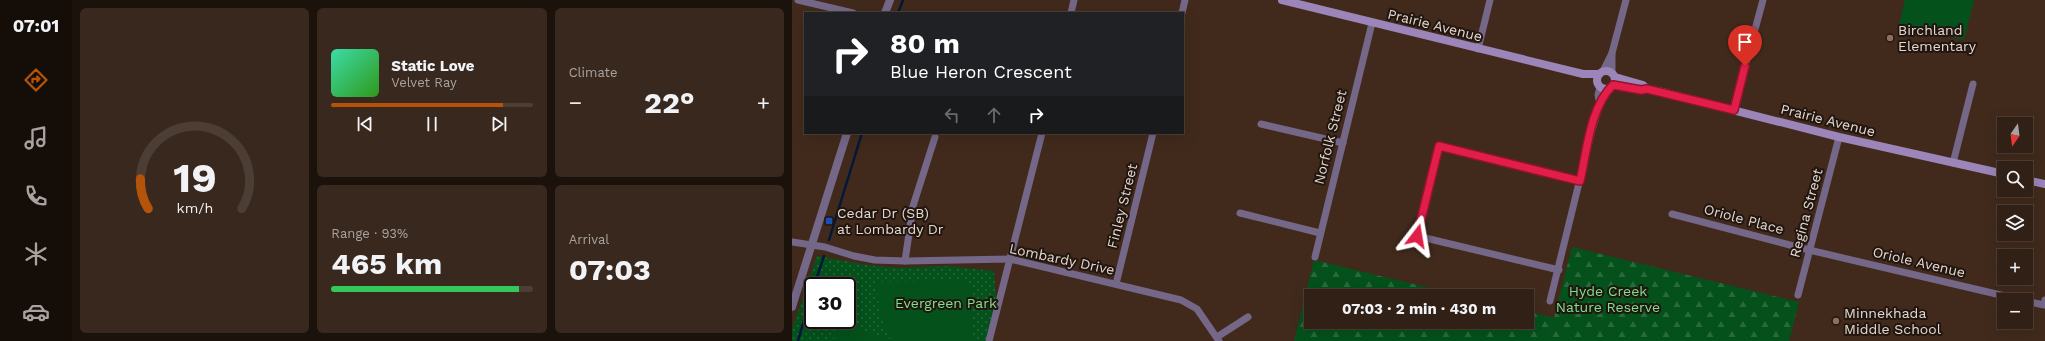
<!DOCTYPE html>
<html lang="en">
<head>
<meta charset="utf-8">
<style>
	:root { --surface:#312015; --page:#39281e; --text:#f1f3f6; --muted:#a8a3a0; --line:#4c3e34; --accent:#b45309 }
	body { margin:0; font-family:"Work Sans",sans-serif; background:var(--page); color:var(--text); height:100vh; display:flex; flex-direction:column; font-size:15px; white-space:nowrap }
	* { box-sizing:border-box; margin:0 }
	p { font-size:13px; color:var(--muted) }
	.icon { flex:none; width:22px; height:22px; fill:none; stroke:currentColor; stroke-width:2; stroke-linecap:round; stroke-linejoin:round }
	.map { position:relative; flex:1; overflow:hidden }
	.panel { display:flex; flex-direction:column; gap:8px; padding:8px; background:#1b120c; width:720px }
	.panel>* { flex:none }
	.hud { position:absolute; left:12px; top:12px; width:380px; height:122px; border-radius:0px; box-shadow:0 4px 16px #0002,0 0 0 1px var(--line); background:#202124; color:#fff; overflow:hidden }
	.needle { width:26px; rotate:194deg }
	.buttons { position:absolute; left:1205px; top:117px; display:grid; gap:8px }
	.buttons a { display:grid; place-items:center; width:36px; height:36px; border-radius:0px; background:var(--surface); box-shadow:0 4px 16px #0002,0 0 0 1px var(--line); font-size:20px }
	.speed { position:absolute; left:12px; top:277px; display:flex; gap:8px; font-size:20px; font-weight:700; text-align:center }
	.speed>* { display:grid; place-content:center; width:52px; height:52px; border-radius:50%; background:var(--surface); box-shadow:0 4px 16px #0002,0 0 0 1px var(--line); line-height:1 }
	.speed .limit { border:2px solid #111; border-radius:6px; background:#fff; color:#111 }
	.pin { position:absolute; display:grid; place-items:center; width:34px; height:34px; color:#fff; margin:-41px -17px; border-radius:50% 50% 50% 0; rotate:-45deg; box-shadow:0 0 4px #0007 }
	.pin .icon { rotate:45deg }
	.me { position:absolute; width:44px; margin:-22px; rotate:14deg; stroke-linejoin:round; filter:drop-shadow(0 0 3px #0008) }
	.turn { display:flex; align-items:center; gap:14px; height:84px; padding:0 20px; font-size:18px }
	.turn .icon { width:52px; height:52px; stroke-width:2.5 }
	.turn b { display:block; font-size:28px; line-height:34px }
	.lanes { display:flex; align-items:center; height:38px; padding:0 20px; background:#0003; justify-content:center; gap:20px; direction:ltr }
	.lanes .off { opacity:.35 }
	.big { font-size:30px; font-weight:700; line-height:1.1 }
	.panel .card { flex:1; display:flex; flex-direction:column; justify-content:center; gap:6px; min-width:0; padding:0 14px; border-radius:6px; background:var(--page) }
	.panel .dial { align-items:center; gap:0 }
	.dial svg { height:104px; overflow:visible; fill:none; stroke:var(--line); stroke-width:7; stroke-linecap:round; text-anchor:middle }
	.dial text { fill:var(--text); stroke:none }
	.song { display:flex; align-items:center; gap:12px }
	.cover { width:48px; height:48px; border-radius:6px; background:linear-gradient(135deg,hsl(160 70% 55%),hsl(110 70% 35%)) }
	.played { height:4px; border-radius:2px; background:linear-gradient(90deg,var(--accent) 85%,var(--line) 85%) }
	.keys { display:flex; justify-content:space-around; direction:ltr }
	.heat { display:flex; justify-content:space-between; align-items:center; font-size:22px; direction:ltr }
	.charge { height:6px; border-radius:3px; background:linear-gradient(90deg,#34c759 93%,var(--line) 0) }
	.panel .tiles { flex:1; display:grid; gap:8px; grid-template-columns:repeat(3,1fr) }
	.card:first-child { grid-row:span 2 }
	.trip { position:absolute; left:512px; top:289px; width:230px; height:40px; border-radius:0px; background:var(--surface); box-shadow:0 4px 16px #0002,0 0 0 1px var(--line); font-weight:700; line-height:40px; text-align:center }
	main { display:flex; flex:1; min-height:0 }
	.tab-bar { display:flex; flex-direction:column; width:72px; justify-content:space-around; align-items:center; background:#140d08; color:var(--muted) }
	.tab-bar .icon { width:28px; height:28px }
	.tab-bar .on { color:var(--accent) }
	.tab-bar b { font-size:18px; color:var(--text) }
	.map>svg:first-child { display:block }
	.green { fill:url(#green-dots); fill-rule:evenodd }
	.forest { fill:url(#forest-firs) }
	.pitch { fill:#04511c }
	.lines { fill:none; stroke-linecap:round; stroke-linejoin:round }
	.stream { stroke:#031839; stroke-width:2.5 }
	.minor { stroke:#746788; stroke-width:7 }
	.tertiary { stroke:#746788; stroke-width:8 }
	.secondary { stroke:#9b85b9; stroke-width:8 }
	.route-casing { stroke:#92132f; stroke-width:10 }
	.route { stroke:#e11d48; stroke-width:7 }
	.education-dot { fill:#8d6e63; stroke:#20160f; stroke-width:1.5 }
	.transit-dot { fill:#1a4fb4; stroke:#20160f; stroke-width:1.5 }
	.labels { text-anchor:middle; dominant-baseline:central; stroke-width:4; stroke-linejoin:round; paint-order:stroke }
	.street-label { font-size:14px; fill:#e6d7ce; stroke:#20160f }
	.poi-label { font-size:14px; fill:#e6d7ce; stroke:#20160f; text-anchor:start }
	.park-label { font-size:14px; fill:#7ee08d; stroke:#20160f }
</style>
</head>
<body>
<main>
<nav class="tab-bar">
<b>07:01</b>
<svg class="icon on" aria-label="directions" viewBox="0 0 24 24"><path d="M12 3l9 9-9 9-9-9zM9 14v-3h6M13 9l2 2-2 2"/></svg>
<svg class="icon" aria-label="music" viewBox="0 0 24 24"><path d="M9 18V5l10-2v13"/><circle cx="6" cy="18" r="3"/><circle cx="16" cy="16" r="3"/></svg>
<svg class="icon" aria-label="phone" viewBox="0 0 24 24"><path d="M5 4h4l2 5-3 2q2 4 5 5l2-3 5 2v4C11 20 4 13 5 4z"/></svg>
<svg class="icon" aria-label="climate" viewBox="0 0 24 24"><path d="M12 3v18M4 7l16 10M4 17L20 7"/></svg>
<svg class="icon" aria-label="car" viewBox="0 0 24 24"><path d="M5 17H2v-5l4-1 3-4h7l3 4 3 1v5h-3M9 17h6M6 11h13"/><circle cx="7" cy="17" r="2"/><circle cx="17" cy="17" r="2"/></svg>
</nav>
<section class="panel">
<div class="tiles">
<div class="card dial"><svg viewBox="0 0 100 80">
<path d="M14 69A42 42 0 1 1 86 69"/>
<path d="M14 69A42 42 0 0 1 8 46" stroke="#b45309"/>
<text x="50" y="56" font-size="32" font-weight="700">19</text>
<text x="50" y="72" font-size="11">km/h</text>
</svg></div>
<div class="card">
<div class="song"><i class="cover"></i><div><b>Static Love</b><p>Velvet Ray</p></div></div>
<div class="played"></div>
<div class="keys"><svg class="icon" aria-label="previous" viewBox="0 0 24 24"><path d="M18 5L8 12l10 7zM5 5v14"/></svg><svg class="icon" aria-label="pause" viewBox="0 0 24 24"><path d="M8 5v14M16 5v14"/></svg><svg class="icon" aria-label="next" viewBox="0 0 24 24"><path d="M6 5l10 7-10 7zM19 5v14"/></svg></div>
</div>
<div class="card"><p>Climate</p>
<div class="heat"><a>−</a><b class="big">22°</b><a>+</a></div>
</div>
<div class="card"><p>Range · 93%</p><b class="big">465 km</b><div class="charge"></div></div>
<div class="card"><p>Arrival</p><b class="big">07:03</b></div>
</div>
</section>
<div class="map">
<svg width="1253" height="341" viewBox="0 0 1253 341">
	<defs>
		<pattern id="green-dots" width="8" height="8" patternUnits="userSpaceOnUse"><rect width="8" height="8" fill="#04511c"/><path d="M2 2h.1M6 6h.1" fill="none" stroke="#29693c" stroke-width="1.8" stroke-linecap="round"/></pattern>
		<pattern id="forest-firs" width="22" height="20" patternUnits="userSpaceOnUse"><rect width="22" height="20" fill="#04511c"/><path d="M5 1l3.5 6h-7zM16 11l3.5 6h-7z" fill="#29693c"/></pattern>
	</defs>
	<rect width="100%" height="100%" fill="#412a1c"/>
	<path class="green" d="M25 256 75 265 106 268 154 266 202 271 204 298 197 341H0V329ZM21 286H55V320H21Z"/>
	<path class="forest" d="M780 247 1007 302 997 341H502L522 260 671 296H519V322H735V311L762 318Z"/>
	<g class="pitch">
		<path d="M1113 0H1182L1172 40 1107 24Z"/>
		<path d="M174 281 180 286 181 341H41L47 323 99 340 87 310 85 282Z"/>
	</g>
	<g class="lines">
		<g class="stream">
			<path d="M106 13 111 0"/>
			<path d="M37 240 70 133"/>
			<path d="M22 286 32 256"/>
			<path d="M6 341 21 289"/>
		</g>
		<g class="minor">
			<path d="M6 0 61 13"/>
			<path d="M279 13 282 0"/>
			<path d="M390 13 393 0"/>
			<path d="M686 49 698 0"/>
			<path d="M811 71 820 53 834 0"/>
			<path d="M820 73V53"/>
			<path d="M808 104 806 95 808 87"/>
			<path d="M941 110 971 0"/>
			<path d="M469 124 551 143"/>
			<path d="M1161 163 1181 84"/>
			<path d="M448 213 528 233"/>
			<path d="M880 214 1017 250 1230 300"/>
			<path d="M0 242 33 247 62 256 83 260 113 261 218 259 389 300 405 309 427 341"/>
			<path d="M523 257 580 23"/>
			<path d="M113 261 121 206 143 137"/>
			<path d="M767 270 625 236 647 146 788 181"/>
			<path d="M324 284 361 133"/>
			<path d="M1006 295 1047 137"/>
			<path d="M758 301 800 130 808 104 815 89"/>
			<path d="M1234 301 1252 305 1253 300"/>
			<path d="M425 337 456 317"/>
			<path d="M197 341 250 133"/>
		</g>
		<g class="tertiary">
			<path d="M93 13 98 0"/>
			<path d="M0 307 55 133"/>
		</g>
		<g class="secondary">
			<path d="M490 0 791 74H807"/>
			<circle cx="814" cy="80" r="9"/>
			<path d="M823 77 851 85 855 89"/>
			<path d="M821 85 866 91 1047 137 1212 174"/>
			<path d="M1234 180 1253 184"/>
		</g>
	</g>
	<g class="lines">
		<g class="route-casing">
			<path id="route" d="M625 236 647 146 788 181C795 151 798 107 821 85L849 90 855 89 942 110 953 66"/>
		</g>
		<use href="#route" class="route"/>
	</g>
	<g class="education-dot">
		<circle cx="1098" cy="38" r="4"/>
		<circle cx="1044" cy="321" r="4"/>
	</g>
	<rect class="transit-dot" x="33" y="217" width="8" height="8" rx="2"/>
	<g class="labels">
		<g class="street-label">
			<text transform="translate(643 25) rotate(14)">Prairie Avenue</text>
			<text transform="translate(1036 120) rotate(14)">Prairie Avenue</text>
			<text transform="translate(538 137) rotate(-76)">Norfolk Street</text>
			<text transform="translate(330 206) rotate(-76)">Finley Street</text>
			<text transform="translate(1014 213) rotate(-75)">Regina Street</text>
			<text transform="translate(952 219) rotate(15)">Oriole Place</text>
			<text transform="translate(270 259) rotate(12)">Lombardy Drive</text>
			<text transform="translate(1127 262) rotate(13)">Oriole Avenue</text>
		</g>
		<g class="poi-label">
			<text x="1106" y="30">Birchland<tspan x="1106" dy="16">Elementary</tspan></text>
			<text x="45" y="213">Cedar Dr (SB)<tspan x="45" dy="16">at Lombardy Dr</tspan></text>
			<text x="1052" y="313">Minnekhada<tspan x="1052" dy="16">Middle School</tspan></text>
		</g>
		<g class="park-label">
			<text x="816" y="291">Hyde Creek<tspan x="816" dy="16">Nature Reserve</tspan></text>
			<text x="154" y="303">Evergreen Park</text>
		</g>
	</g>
</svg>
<div class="buttons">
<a><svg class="needle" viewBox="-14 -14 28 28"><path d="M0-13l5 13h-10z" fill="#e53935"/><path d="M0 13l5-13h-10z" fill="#a8a3a0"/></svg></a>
<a><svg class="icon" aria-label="search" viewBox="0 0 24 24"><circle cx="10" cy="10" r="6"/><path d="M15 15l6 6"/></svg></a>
<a><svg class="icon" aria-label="layers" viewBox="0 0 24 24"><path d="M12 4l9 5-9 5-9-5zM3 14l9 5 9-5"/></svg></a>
<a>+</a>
<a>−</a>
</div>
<div class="speed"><div class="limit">30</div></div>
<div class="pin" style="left:953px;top:66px;background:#d93025"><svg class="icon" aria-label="arrive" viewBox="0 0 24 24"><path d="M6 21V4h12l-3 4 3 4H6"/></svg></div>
<svg class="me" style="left:625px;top:236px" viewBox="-20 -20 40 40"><path d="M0-17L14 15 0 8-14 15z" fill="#e11d48" stroke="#fff" stroke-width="4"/></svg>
<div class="trip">07:03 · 2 min · 430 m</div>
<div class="hud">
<div class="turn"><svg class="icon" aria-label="right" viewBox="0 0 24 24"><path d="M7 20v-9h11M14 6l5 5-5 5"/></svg><div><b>80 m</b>Blue Heron Crescent</div></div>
<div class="lanes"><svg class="icon off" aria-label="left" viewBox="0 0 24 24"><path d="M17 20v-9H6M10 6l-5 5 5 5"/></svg><svg class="icon off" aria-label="ahead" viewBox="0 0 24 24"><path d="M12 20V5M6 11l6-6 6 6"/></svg><svg class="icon" aria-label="right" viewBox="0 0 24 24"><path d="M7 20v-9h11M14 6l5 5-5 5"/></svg></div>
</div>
</div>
</main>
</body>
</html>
